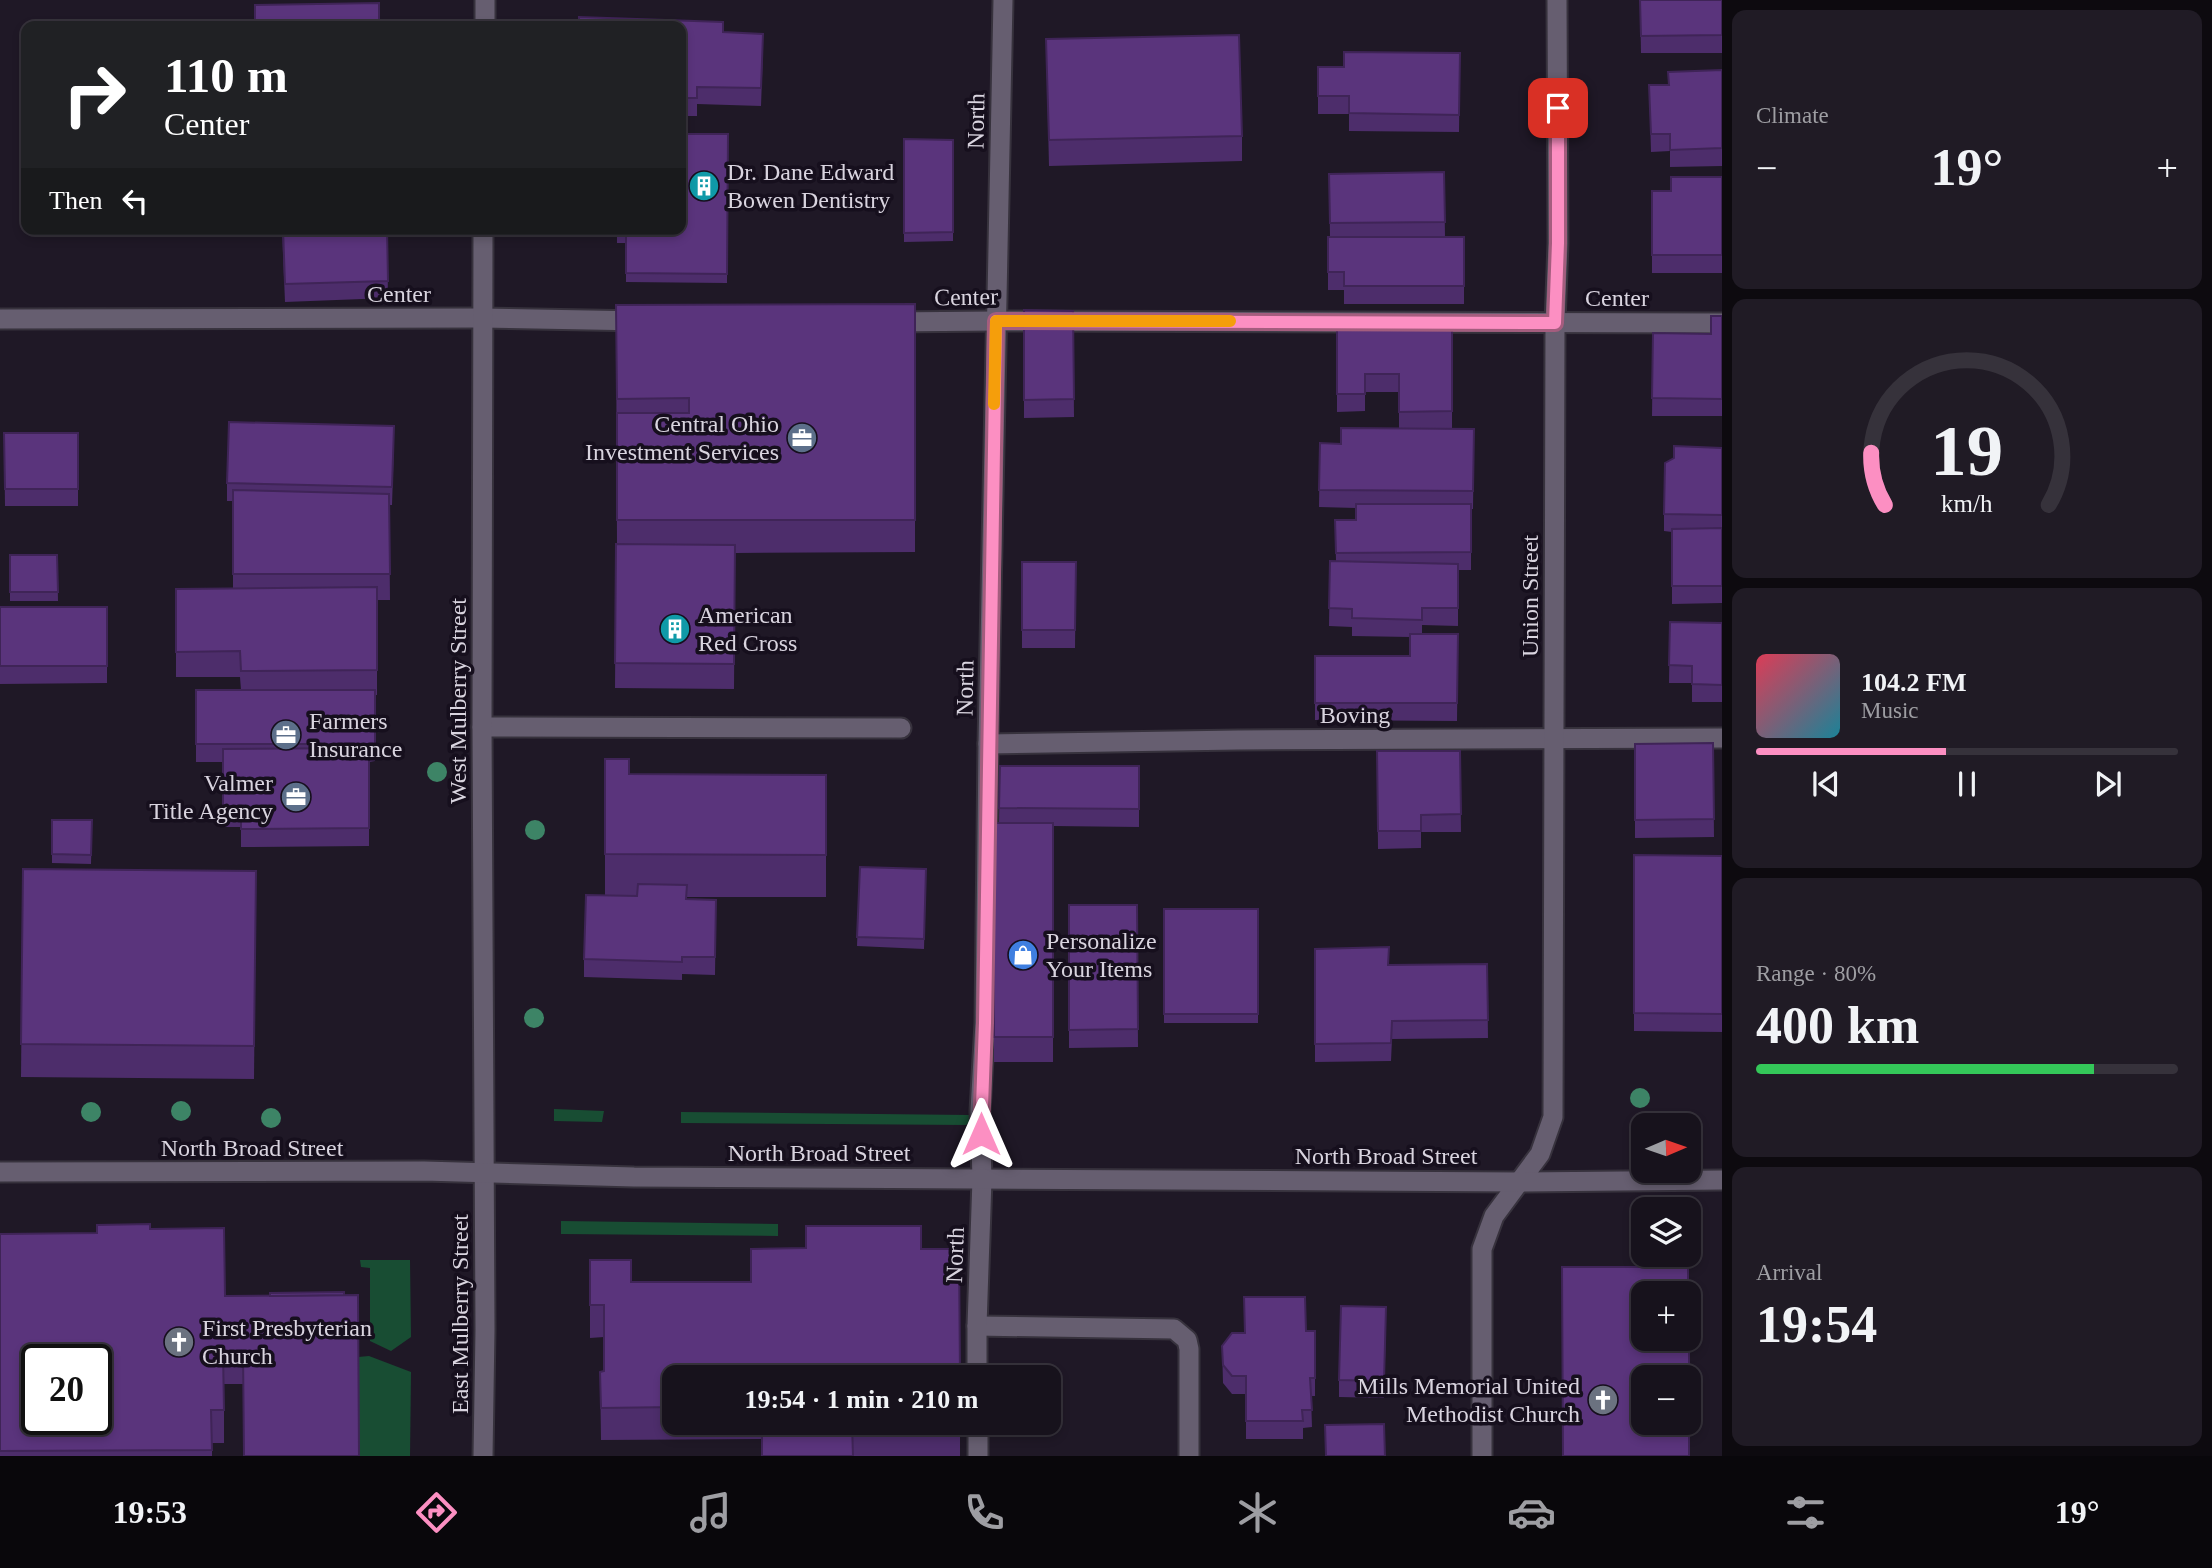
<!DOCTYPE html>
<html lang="en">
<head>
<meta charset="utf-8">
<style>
	:root { --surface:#17121c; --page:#201b25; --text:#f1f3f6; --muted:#9e9ea3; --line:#36323b; --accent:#fc8fc2 }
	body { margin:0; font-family:"Times New Roman",serif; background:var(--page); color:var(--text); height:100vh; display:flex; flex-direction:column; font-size:26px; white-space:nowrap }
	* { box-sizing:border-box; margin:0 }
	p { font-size:23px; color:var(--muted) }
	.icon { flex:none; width:38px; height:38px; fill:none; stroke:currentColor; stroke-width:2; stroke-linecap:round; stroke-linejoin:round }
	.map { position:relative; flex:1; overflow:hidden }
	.drawer { display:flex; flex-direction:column; gap:10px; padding:10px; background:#0d0a0f; width:490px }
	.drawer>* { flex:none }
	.guide { position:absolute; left:21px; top:21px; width:665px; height:214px; border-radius:14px; box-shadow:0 4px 10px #0003,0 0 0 2px var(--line); background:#202124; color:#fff; overflow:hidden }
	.needle { width:46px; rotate:88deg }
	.controls { position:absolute; left:1631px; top:1113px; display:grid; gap:14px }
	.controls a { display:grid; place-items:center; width:70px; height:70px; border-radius:14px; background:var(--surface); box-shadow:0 4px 10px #0003,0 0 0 2px var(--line); font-size:35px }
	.speed { position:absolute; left:21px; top:1344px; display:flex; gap:14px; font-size:35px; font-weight:700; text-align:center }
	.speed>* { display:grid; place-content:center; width:91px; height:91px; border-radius:50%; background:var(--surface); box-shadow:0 4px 10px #0003,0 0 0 2px var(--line); line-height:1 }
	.speed .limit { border:4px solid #111; border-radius:10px; background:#fff; color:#111 }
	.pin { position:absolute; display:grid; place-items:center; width:60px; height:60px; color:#fff; margin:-30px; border-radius:14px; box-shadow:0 4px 10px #0006 }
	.me { position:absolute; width:77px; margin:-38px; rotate:0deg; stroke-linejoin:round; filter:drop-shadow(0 0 5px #0008) }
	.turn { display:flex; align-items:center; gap:24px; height:147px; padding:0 28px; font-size:32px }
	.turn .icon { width:91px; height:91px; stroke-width:2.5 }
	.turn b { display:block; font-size:49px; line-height:60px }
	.then { display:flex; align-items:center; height:66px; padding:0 28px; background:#0003; gap:14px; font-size:26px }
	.big { font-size:52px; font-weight:700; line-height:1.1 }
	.drawer .widget { flex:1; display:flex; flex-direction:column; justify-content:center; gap:10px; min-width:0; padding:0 24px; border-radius:14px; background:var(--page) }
	.drawer .dial { align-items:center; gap:0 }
	.dial svg { height:182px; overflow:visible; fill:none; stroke:var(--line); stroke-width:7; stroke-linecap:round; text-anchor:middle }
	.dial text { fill:var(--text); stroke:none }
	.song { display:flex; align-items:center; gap:21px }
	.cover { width:84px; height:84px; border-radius:10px; background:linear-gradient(135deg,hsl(350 70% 55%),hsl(190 70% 35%)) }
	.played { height:7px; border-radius:4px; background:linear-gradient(90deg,var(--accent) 45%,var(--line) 45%) }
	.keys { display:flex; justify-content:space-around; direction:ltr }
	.heat { display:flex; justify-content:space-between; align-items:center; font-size:38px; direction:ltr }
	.charge { height:10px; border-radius:5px; background:linear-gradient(90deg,#34c759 80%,var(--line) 0) }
	.trip { position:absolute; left:662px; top:1365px; width:399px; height:70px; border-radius:14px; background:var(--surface); box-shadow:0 4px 10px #0003,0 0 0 2px var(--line); font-weight:700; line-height:70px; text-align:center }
	.dock { display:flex; height:112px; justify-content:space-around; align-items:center; background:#09070b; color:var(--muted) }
	.dock .icon { width:49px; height:49px }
	.dock .current { color:var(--accent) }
	.dock b { font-size:32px; color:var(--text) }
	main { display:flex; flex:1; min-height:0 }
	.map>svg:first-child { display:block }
	.green { fill:#184d33 }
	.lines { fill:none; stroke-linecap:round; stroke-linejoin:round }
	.service-casing { stroke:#37323d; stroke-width:23 }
	.minor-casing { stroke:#37323d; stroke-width:23 }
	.tertiary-casing { stroke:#37323d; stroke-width:23 }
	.service { stroke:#665e70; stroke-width:19 }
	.minor { stroke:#665e70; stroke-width:19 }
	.tertiary { stroke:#665e70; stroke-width:19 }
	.tree { fill:#3d8466 }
	.wall { fill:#4d2d6b }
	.building { fill:#5a347c; stroke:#3f2457; stroke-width:2; fill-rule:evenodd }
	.route-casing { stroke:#a45d7e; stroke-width:18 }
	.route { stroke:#fc8fc2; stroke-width:12 }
	.slow { stroke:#f59e0b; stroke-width:12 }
	.labels { text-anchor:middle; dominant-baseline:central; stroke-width:7; stroke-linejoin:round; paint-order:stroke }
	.street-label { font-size:24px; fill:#d9d4df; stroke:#160f1d }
	.poi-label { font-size:24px; fill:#d9d4df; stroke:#160f1d; text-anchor:start }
</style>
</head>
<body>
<main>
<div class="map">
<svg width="1722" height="1456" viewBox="0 0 1722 1456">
	<rect width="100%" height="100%" fill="#1f1826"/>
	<g class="green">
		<path d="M554 1109 604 1111 602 1122 554 1121Z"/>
		<path d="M681 1112 970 1115V1121L966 1125 681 1123Z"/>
		<path d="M561 1221 778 1224V1236L561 1234Z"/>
		<path d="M360 1260H410L411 1337 391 1351 370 1341V1268L361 1267Z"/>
		<path d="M369 1356 411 1372 410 1456H359L358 1357Z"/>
	</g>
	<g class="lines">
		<g class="service-casing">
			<g id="service">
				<path d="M0 319 482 318 643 321"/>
				<path d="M890 322 996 321 1722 323"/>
				<path d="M482 727 901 728"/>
				<path d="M988 744 1238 740 1722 738"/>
				<path d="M977 1326 1174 1329 1187 1340 1189 1349V1456"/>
				<path d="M977 1377V1326L982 1179 980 1111 985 1023 988 744 1003 0"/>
				<path d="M978 1423V1456"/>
			</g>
		</g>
		<g class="minor-casing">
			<g id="minor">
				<path d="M485 26V0"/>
				<path d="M483 229 482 727 485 1330 483 1456"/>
				<path d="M1482 1456V1249L1494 1216 1540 1154 1553 1117 1555 323 1558 243 1557 0"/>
			</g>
		</g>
		<g class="tertiary-casing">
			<path id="tertiary" d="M0 1172 424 1171 634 1177 1519 1182 1722 1180"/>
		</g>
		<use href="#service" class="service"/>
		<use href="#minor" class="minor"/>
		<use href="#tertiary" class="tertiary"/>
	</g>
	<g class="tree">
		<circle cx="437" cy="772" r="10"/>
		<circle cx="535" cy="830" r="10"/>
		<circle cx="534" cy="1018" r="10"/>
		<circle cx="1640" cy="1098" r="10"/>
		<circle cx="181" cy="1111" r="10"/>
		<circle cx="91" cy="1112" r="10"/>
		<circle cx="271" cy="1118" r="10"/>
	</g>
	<g class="wall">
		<path d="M1640 0H1722V53H1641Z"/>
		<path d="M681 26 723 32 763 51 761 106 697 104V116H681Z"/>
		<path d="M1046 39 1242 136V161L1049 166Z"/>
		<path d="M1460 53 1459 132 1349 131V114H1318V67H1344Z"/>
		<path d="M1722 70V166L1670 167V151L1651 152 1649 85H1668Z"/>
		<path d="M728 134 727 283 626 282V243H617V229Z"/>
		<path d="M904 139 953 140V241L904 242Z"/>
		<path d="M1444 172 1445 237H1464V304H1344V290H1328V237H1330L1329 174Z"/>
		<path d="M1722 177V273H1652V191H1671Z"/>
		<path d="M282 229H387L388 298 285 302Z"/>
		<path d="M915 304V552L735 553 734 689 615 688 616 544H617L616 305Z"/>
		<path d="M1024 310 1073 311 1074 417 1024 418Z"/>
		<path d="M1722 316V416H1652L1653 333 1711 334Z"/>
		<path d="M1337 325H1452V429H1474L1473 509H1471V570H1458V626L1422 625V634H1458L1457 721 1315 720V656H1410V637L1352 636V627L1329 626 1330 561H1336L1335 520H1356V508L1319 507 1320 443 1341 444 1399 428V392H1365V411L1337 412Z"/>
		<path d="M4 433H78V506H5Z"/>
		<path d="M394 444 392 505H389L390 600H377V695H375V761L369 762V846L241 847V827H223V762H196V690H241L240 677H176V589H233V501H227V483Z"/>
		<path d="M1722 448V603L1672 604V532L1664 531V514Z"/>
		<path d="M10 555H57L58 601H10Z"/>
		<path d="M1022 562H1076L1075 648H1022Z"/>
		<path d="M0 607H107V683L0 684Z"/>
		<path d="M1670 622 1722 623V702H1692V683H1669Z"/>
		<path d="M1713 743 1714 837 1635 838V744Z"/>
		<path d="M1377 751H1460L1461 832H1421V848L1378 849Z"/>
		<path d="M605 759 629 774 826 775V897H687V899L716 900 715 975 682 974V980L584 977V959L605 896Z"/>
		<path d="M1000 766H1139V827L1053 826V1062H994L993 823H999Z"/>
		<path d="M52 820H92L91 864 52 863Z"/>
		<path d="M1634 855 1722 856V1032L1634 1031Z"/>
		<path d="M860 867 926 869 924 949 857 946Z"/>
		<path d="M23 869 256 871 254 1079 21 1077Z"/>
		<path d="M1069 905H1137L1138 1047 1069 1048Z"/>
		<rect x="1164" y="909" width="94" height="114"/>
		<path d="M1315 949 1389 965 1487 964 1488 1038 1392 1039 1391 1061 1315 1062Z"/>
		<path d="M921 1226 674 1377V1423H960V1456H762V1439L601 1440 600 1372 604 1371V1337L590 1338V1260L631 1282H751L806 1248Z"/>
		<path d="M150 1229 225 1296H270L344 1292 243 1384H224V1443H212V1456H0V1234L97 1233Z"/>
		<path d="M1386 1324 1384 1398 1339 1397V1380Z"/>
		<path d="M1306 1331H1315V1396H1311L1312 1427 1303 1428V1439H1246V1394H1232L1223 1383 1222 1346 1245 1333Z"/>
	</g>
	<g class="building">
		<path d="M1640 0H1722V35L1641 36Z"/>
		<path d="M379 3V26H255V5Z"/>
		<path d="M579 17 723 22V32L763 34 761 88 697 87V98H681V26H579Z"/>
		<path d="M1239 35 1242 136 1049 140 1046 39Z"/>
		<path d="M1344 52 1460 53 1459 115 1349 113V96H1318V67H1344Z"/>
		<path d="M1722 70V148L1670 150V134H1651L1649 85H1669L1668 72Z"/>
		<path d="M681 134H728L727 274 626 273V233L617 234V229H681Z"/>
		<path d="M904 139 953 140V232L904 233Z"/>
		<path d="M1444 172 1445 222 1330 223 1329 174Z"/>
		<path d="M1671 177H1722V255H1652V191H1671Z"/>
		<path d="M283 229H387L388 281 285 284Z"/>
		<path d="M1328 237H1464V286H1344V272H1328Z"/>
		<path d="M915 304V520H617V413H689V398L617 399 616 305Z"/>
		<path d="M1024 310 1073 311 1074 399 1024 400Z"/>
		<path d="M1711 316H1722V399L1652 398 1653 333 1711 334Z"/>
		<path d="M1337 325H1452V411L1399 412V374H1365V394H1337Z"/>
		<path d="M229 422 394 426 392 487 227 483Z"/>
		<path d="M1341 428 1474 429 1473 491 1319 490 1320 443 1341 444Z"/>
		<path d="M4 433H78V489H5Z"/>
		<path d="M1674 446 1722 448V515L1664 514 1665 463 1674 458Z"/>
		<path d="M233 490 389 494 390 574H233Z"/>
		<path d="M1356 504H1471V552L1336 553 1335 520H1356Z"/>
		<path d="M1722 528V586H1672V529Z"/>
		<path d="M616 544 735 545 734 664 615 663Z"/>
		<path d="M10 555H57L58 592H10Z"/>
		<path d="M1330 561 1458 564V608H1422V620L1352 618V609L1329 608Z"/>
		<path d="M1022 562H1076L1075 630H1022Z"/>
		<path d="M377 587V670L241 671 240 651 176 652V589Z"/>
		<rect x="0" y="607" width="107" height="59"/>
		<path d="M1670 622 1722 623V685L1692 684V666L1669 665Z"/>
		<path d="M1410 634H1458L1457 703H1315V656H1410Z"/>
		<rect x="196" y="690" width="179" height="54"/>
		<path d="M1713 743 1714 819 1635 820V744Z"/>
		<path d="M369 748V828L241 829V809H223V749Z"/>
		<path d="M1377 751H1460L1461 814 1421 815V831H1378Z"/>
		<path d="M605 759H629V774L826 775V855L605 854Z"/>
		<path d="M1000 766H1139V809L999 808Z"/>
		<path d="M52 820H92L91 855 52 854Z"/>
		<path d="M993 823H1053V1037H994Z"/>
		<path d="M1634 855 1722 856V1014L1634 1013Z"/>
		<path d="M860 867 926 869 924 939 857 937Z"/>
		<path d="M23 869 256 871 254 1046 21 1044Z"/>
		<path d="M638 884 687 885 686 899 716 900 715 957H682V962L584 959 586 895 637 896Z"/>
		<path d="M1069 905H1137L1138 1029 1069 1030Z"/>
		<rect x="1164" y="909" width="94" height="105"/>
		<path d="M1389 947 1388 965 1487 964 1488 1020 1392 1021 1391 1043 1315 1044V949Z"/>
		<path d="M150 1224V1229L224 1228 225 1296 358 1295 359 1456H244L243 1352H223L224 1410H211L212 1450 0 1451V1234L97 1233V1225ZM37 1360H96V1419H37Z"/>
		<path d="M806 1226H921V1249H959L960 1377H674V1407L601 1408 600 1372 604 1371V1305H590V1260H631V1282H751V1249L806 1248Z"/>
		<path d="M1562 1267H1688V1293H1643V1339H1689V1377H1643V1423H1689V1393V1456H1563Z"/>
		<path d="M344 1292V1295L270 1296V1293Z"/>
		<path d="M1244 1297H1305L1306 1331H1315V1378H1310L1312 1410H1302L1303 1421H1246V1376H1232L1223 1365 1222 1346 1232 1333H1245Z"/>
		<path d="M1341 1306 1386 1307 1384 1381 1339 1380Z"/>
		<path d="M762 1423H960V1424H852L853 1456H762Z"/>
		<path d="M1384 1424 1385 1456H1326L1325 1425Z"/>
	</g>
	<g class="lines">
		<g class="route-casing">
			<path id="route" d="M981 1134 985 1023 996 321 1555 323 1558 243V108"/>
		</g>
		<use href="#route" class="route"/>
		<path class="slow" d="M994 404 996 321H1230"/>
	</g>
	<defs>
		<g id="building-disc" transform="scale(1.575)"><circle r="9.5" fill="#0f9aa8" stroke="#160f1d"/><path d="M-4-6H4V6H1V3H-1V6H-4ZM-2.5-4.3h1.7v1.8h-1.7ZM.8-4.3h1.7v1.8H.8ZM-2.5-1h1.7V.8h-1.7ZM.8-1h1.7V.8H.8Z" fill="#fff"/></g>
		<g id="office-disc" transform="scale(1.575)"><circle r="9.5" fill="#5c6f8a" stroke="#160f1d"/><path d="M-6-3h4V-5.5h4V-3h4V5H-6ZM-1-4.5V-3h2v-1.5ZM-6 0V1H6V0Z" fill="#fff"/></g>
		<g id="shop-disc" transform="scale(1.575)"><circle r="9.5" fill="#3f7fe0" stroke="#160f1d"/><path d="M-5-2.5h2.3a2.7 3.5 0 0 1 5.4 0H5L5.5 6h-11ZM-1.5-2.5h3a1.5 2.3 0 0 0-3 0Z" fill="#fff"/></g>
		<g id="church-disc" transform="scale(1.575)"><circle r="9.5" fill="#6b7280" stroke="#160f1d"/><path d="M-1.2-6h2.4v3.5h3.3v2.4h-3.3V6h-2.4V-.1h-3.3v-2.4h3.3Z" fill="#fff"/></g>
	</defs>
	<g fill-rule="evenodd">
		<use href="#building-disc" x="704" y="186"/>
		<use href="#office-disc" x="802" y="438"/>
		<use href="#building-disc" x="675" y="629"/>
		<use href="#office-disc" x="286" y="735"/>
		<use href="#office-disc" x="296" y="797"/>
		<use href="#shop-disc" x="1023" y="955"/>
		<use href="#church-disc" x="179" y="1342"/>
		<use href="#church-disc" x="1603" y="1400"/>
	</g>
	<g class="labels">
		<g class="street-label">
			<text transform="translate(976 121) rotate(-89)">North</text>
			<text x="399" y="294">Center</text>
			<text transform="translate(966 297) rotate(-1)">Center</text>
			<text x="1617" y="298">Center</text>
			<text transform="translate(1530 596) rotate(-90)">Union Street</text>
			<text transform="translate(965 688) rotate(-89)">North</text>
			<text transform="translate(458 701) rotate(-90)">West Mulberry Street</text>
			<text x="1355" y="715">Boving</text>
			<text x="252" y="1148">North Broad Street</text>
			<text x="819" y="1153">North Broad Street</text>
			<text x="1386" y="1156">North Broad Street</text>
			<text transform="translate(955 1255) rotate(-88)">North</text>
			<text transform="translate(460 1314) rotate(-90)">East Mulberry Street</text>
		</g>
		<g class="poi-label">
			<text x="727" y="172">Dr. Dane Edward<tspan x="727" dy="28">Bowen Dentistry</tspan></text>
			<text x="779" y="424" text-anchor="end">Central Ohio<tspan x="779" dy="28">Investment Services</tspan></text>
			<text x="698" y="615">American<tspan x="698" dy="28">Red Cross</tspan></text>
			<text x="309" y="721">Farmers<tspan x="309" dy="28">Insurance</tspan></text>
			<text x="273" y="783" text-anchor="end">Valmer<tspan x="273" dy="28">Title Agency</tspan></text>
			<text x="1046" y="941">Personalize<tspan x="1046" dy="28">Your Items</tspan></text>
			<text x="202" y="1328">First Presbyterian<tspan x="202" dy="28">Church</tspan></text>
			<text x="1580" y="1386" text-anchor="end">Mills Memorial United<tspan x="1580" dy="28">Methodist Church</tspan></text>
		</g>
	</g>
</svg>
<div class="controls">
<a><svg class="needle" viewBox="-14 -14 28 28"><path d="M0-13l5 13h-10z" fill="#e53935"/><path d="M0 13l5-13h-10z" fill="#9e9ea3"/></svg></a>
<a><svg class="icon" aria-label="layers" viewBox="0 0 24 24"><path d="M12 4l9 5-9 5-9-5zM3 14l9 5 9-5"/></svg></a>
<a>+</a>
<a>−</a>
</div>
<div class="speed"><div class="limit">20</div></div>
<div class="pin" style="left:1558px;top:108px;background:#d93025"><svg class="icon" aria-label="arrive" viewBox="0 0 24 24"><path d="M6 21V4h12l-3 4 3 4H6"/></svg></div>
<svg class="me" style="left:981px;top:1134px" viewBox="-20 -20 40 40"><path d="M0-17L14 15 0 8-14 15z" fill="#fc8fc2" stroke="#fff" stroke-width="4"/></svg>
<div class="trip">19:54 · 1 min · 210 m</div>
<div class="guide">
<div class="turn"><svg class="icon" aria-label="right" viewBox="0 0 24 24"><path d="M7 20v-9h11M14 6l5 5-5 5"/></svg><div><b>110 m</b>Center</div></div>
<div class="then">Then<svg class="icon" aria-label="left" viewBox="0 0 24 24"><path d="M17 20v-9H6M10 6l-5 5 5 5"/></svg></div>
</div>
</div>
<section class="drawer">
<div class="widget"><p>Climate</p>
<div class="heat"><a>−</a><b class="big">19°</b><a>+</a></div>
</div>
<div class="widget dial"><svg viewBox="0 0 100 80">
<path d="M14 69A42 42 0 1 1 86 69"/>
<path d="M14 69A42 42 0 0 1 8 46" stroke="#fc8fc2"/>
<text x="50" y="56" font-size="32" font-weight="700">19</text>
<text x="50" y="72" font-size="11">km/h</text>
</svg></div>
<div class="widget">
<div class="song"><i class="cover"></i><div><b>104.2 FM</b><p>Music</p></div></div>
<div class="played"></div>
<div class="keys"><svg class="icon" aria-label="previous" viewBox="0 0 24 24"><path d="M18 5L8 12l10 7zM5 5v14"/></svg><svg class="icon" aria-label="pause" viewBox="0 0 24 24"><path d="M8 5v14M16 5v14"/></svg><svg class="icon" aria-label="next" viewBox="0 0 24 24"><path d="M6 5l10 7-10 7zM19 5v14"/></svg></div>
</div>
<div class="widget"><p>Range · 80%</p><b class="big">400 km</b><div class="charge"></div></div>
<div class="widget"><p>Arrival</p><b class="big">19:54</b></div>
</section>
</main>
<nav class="dock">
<b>19:53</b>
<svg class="icon current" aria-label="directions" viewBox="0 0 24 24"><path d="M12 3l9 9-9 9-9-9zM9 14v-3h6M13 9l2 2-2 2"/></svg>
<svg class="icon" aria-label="music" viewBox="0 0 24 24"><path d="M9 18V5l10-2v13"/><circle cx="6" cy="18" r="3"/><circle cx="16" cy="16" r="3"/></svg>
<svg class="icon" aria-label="phone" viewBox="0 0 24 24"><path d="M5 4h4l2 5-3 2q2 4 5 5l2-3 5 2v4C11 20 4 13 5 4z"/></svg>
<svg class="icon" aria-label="climate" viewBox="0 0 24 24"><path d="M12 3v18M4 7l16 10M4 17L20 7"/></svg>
<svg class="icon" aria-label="car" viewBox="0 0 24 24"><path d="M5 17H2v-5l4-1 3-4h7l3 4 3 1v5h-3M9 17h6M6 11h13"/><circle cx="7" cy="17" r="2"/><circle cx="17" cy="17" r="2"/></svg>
<svg class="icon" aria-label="filters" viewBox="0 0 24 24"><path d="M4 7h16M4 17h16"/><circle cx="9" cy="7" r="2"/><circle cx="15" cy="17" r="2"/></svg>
<b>19°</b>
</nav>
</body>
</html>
